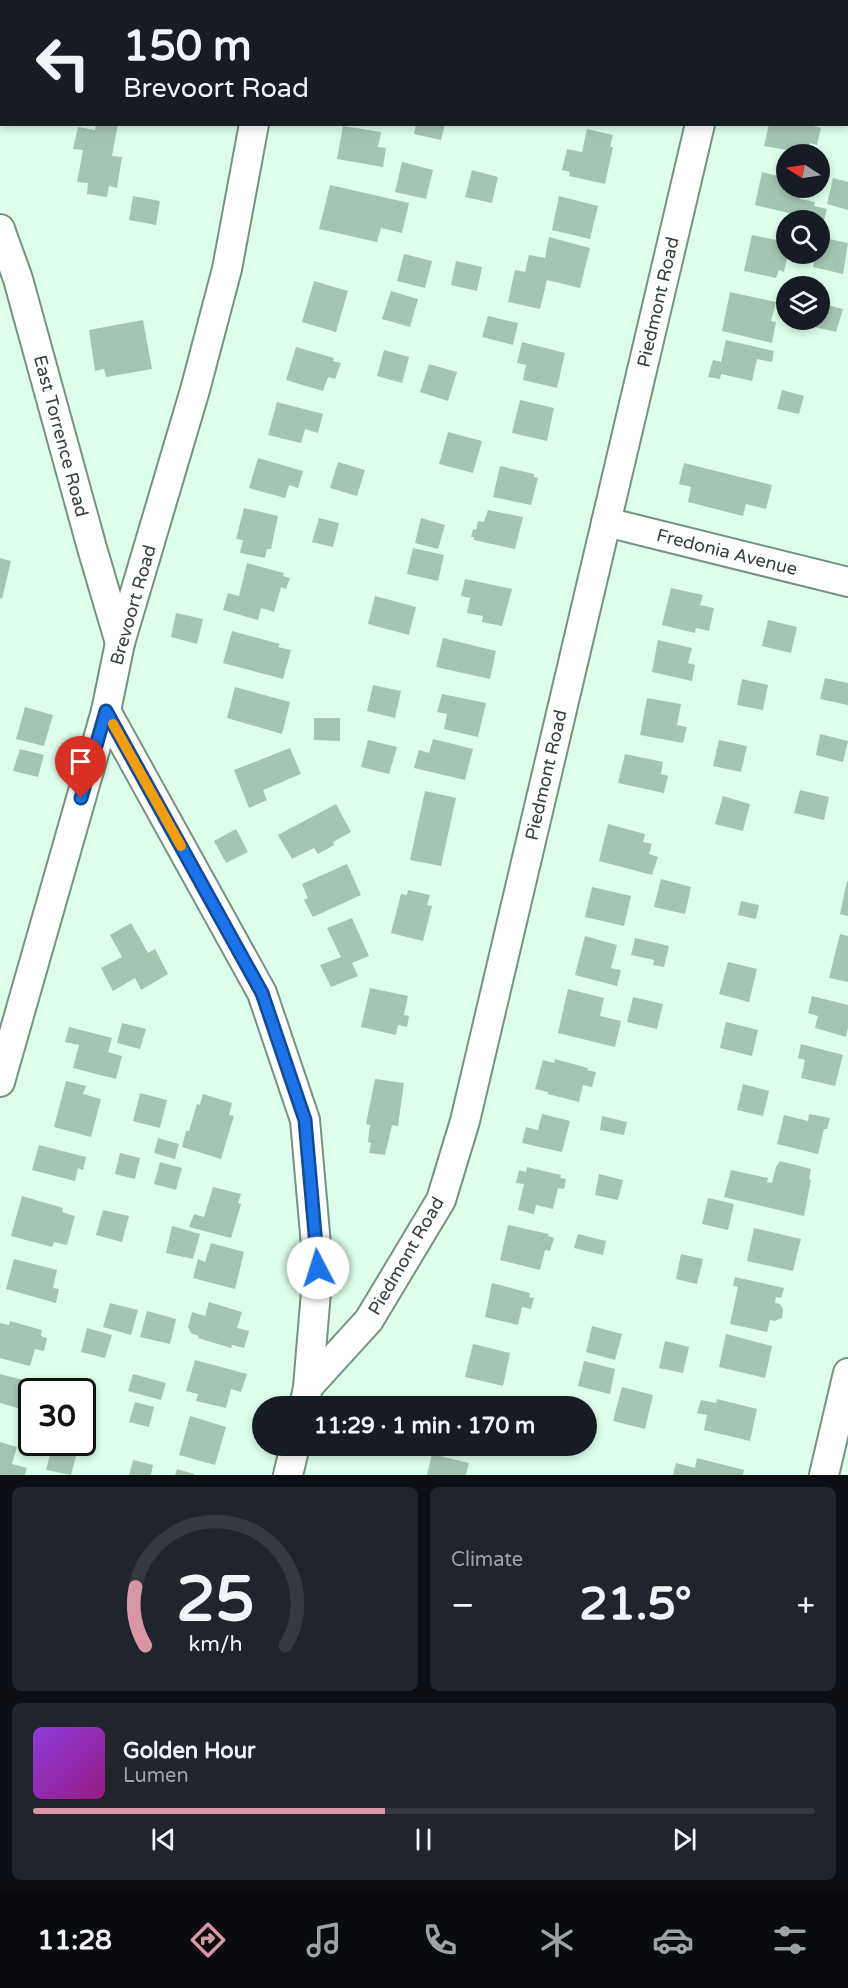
<!DOCTYPE html>
<html lang="en">
<head>
<meta charset="utf-8">
<style>
	:root { --surface:#171b24; --page:#20242c; --text:#f1f3f6; --muted:#9ea1a6; --line:#363941; --accent:#d796a4 }
	body { margin:0; font-family:"Varela Round",sans-serif; background:var(--page); color:var(--text); height:100vh; display:flex; flex-direction:column; font-size:22px; white-space:nowrap }
	* { box-sizing:border-box; margin:0 }
	p { font-size:20px; color:var(--muted) }
	.icon { flex:none; width:33px; height:33px; fill:none; stroke:currentColor; stroke-width:2; stroke-linecap:round; stroke-linejoin:round }
	.map { position:relative; height:1475px; overflow:hidden }
	.drawer { display:flex; flex-direction:column; gap:12px; padding:12px; background:#0d0f14; flex:1 }
	.drawer>* { flex:none }
	.hud { position:absolute; left:0px; top:0px; width:849px; height:126px; box-shadow:0 3px 9px #0003; background:#171b24; color:var(--text); overflow:hidden }
	.needle { width:39px; rotate:282deg }
	.fabs { position:absolute; left:776px; top:144px; display:grid; gap:12px }
	.fabs a { display:grid; place-items:center; width:54px; height:54px; border-radius:50%; background:var(--surface); box-shadow:0 3px 9px #0003; font-size:30px }
	.speed { position:absolute; left:18px; top:1378px; display:flex; gap:12px; font-size:30px; font-weight:700; text-align:center }
	.speed>* { display:grid; place-content:center; width:78px; height:78px; border-radius:50%; background:var(--surface); box-shadow:0 3px 9px #0003; line-height:1 }
	.speed .limit { border:3px solid #111; border-radius:9px; background:#fff; color:#111 }
	.pin { position:absolute; display:grid; place-items:center; width:51px; height:51px; color:#fff; margin:-62px -26px; border-radius:50% 50% 50% 0; rotate:-45deg; box-shadow:0 0 6px #0007 }
	.pin .icon { rotate:45deg }
	.me { position:absolute; width:66px; margin:-33px; rotate:355deg; stroke-linejoin:round; filter:drop-shadow(0 0 4px #0008) }
	.turn { display:flex; align-items:center; gap:21px; height:126px; padding:0 24px; font-size:27px }
	.turn .icon { width:78px; height:78px; stroke-width:2.5 }
	.turn b { display:block; font-size:42px; line-height:51px }
	.big { font-size:45px; font-weight:800; line-height:1.1 }
	.drawer .widget { flex:1; display:flex; flex-direction:column; justify-content:center; gap:9px; min-width:0; padding:0 21px; border-radius:9px; background:var(--page) }
	.drawer .dial { align-items:center; gap:0 }
	.dial svg { height:156px; overflow:visible; fill:none; stroke:var(--line); stroke-width:7; stroke-linecap:round; text-anchor:middle }
	.dial text { fill:var(--text); stroke:none }
	.song { display:flex; align-items:center; gap:18px }
	.cover { width:72px; height:72px; border-radius:9px; background:linear-gradient(135deg,hsl(270 70% 55%),hsl(310 70% 35%)) }
	.played { height:6px; border-radius:3px; background:linear-gradient(90deg,var(--accent) 45%,var(--line) 45%) }
	.keys { display:flex; justify-content:space-around; direction:ltr }
	.heat { display:flex; justify-content:space-between; align-items:center; font-size:33px; direction:ltr }
	.drawer .tiles { flex:1; display:grid; gap:12px; grid-template-columns:1fr 1fr }
	.widget:last-child { grid-column:span 2 }
	.trip { position:absolute; left:252px; top:1396px; width:345px; height:60px; border-radius:30px; background:var(--surface); box-shadow:0 3px 9px #0003; font-weight:800; line-height:60px; text-align:center }
	.tabs { display:flex; height:96px; justify-content:space-around; align-items:center; background:#090b0e; color:var(--muted) }
	.tabs .icon { width:42px; height:42px }
	.tabs .active { color:var(--accent) }
	.tabs b { font-size:27px; color:var(--text) }
	.map>svg:first-child { display:block }
	.building { fill:#a5c5b2 }
	.lines { fill:none; stroke-linecap:round; stroke-linejoin:round }
	.minor-casing { stroke:#759381; stroke-width:32 }
	.minor { stroke:#fff; stroke-width:28 }
	.route-casing { stroke:#114b97; stroke-width:15 }
	.route { stroke:#1a73e8; stroke-width:10 }
	.slow { stroke:#f59e0b; stroke-width:10 }
	.labels { text-anchor:middle; dominant-baseline:central; stroke-width:4.5; stroke-linejoin:round; paint-order:stroke }
	.street-label { font-size:18px; fill:#334038; stroke:#fff }
</style>
</head>
<body>
<div class="map">
<svg width="848" height="1475" viewBox="0 0 848 1475">
	<rect width="100%" height="100%" fill="#deffeb"/>
	<g class="building">
		<path d="M96 124H118L112 156 122 157 117 188 109 186 107 197 87 194 88 183 77 182 83 150 73 149 78 127 95 130Z"/>
		<path d="M416 124H445L441 140 414 134Z"/>
		<path d="M769 124H806L821 128 817 145 810 143 807 154 764 146Z"/>
		<path d="M343 126 381 132 378 147 386 148 383 167 337 159Z"/>
		<path d="M587 129 613 135 610 147H613L605 184 569 176 570 172 562 170 567 149 582 152Z"/>
		<path d="M402 162 433 170 426 199 395 192Z"/>
		<path d="M472 170 498 177 492 203 465 197Z"/>
		<path d="M762 172 786 178V188H802L800 199 815 202 814 206 827 209 822 228 819 227V220H792L793 214 755 205Z"/>
		<path d="M833 178 848 182V210L827 204Z"/>
		<path d="M330 185 409 203 402 233 381 228 377 242 319 229Z"/>
		<path d="M133 196 160 201 156 225 129 220Z"/>
		<path d="M559 196 598 206 590 239 552 230Z"/>
		<path d="M752 235 786 242V254H788L784 272 779 270 776 278 744 271Z"/>
		<path d="M549 237 590 248 580 288 547 280 540 309 508 302 515 270 525 272 529 255 545 258Z"/>
		<path d="M820 237 848 243 843 274 813 267 816 254H819Z"/>
		<path d="M404 254 432 261 425 288 397 281Z"/>
		<path d="M456 261 482 267 477 291 451 285Z"/>
		<path d="M314 281 348 291 336 332 302 322Z"/>
		<path d="M391 291 418 299 410 327 382 319Z"/>
		<path d="M730 292 776 302 771 321 776 322 772 343 722 331Z"/>
		<path d="M819 303 843 309 836 332 810 326 812 320H819Z"/>
		<path d="M488 316 518 323 513 345 482 337Z"/>
		<path d="M143 320 152 369 106 377 104 369 95 371 89 330Z"/>
		<path d="M726 340 774 351 772 362 757 359 752 381 721 374 720 379 708 377 713 360 721 362Z"/>
		<path d="M522 342 565 353 557 388 523 380 526 365 517 363Z"/>
		<path d="M296 347 334 358 333 361 341 363 335 379 328 377 323 391 286 380Z"/>
		<path d="M384 350 409 357 402 383 377 376Z"/>
		<path d="M429 364 457 372 448 401 420 392Z"/>
		<path d="M782 390 804 396 799 414 777 409Z"/>
		<path d="M520 400 554 408 547 441 512 433Z"/>
		<path d="M277 402 323 414 318 433 305 429 301 443 268 435Z"/>
		<path d="M448 432 482 441 473 473 439 464Z"/>
		<path d="M258 458 303 471 298 488 289 485 285 498 249 488Z"/>
		<path d="M338 462 365 470 357 496 330 488Z"/>
		<path d="M684 463 772 485 766 509 746 504 743 516 688 502 691 487 679 484Z"/>
		<path d="M500 466 534 474V477L538 478 531 505 493 497Z"/>
		<path d="M244 508 278 516 271 549H267L265 558 240 553 243 540 236 539Z"/>
		<path d="M488 510 523 517 515 549 474 540V537H471L473 529 476 530 478 521 484 522Z"/>
		<path d="M319 518 339 523 333 547 312 542Z"/>
		<path d="M421 518 445 525 438 549 415 543Z"/>
		<path d="M413 548 444 555 438 581 407 574Z"/>
		<path d="M0 558 11 561 2 599 0 598Z"/>
		<path d="M247 563 284 573 283 576 290 578 286 589 281 587 274 612 261 608 258 620 223 610 228 593 239 596Z"/>
		<path d="M465 579 512 589 502 626 482 622 483 616 467 613 470 598 461 596Z"/>
		<path d="M671 588 703 595 700 605 714 608 709 631 696 628 695 633 662 625Z"/>
		<path d="M375 596 416 607 409 635 368 624Z"/>
		<path d="M176 613 203 619 197 644 171 637Z"/>
		<path d="M768 620 797 627 791 653 762 646Z"/>
		<path d="M232 631 280 644 278 647 291 650 283 679 223 663Z"/>
		<path d="M443 638 496 651 490 679 436 667Z"/>
		<path d="M658 640 692 648 688 663 695 665 692 681 652 672Z"/>
		<path d="M825 678 848 683V705L820 699Z"/>
		<path d="M742 679 768 685 763 710 737 705Z"/>
		<path d="M373 685 401 691 395 718 367 711Z"/>
		<path d="M235 687 290 702 282 734 227 718Z"/>
		<path d="M442 694 486 703 478 737 444 729 447 714 437 712Z"/>
		<path d="M647 698 681 704 677 725 687 727 683 743 640 735Z"/>
		<path d="M25 707 53 715 44 746 16 739Z"/>
		<path d="M314 718H340V741L314 740Z"/>
		<path d="M820 734 848 741 843 762 816 755Z"/>
		<path d="M433 739 473 749 465 780 414 768 419 750 429 753Z"/>
		<path d="M368 740 397 747 389 774 361 767Z"/>
		<path d="M719 740 747 746 741 772 713 766Z"/>
		<path d="M290 748 301 774 263 790 267 800 249 808 234 770Z"/>
		<path d="M20 749 44 755 38 777 13 771Z"/>
		<path d="M625 754 663 762 661 774 668 776 664 793 618 783Z"/>
		<path d="M800 790 829 797 824 820 794 813Z"/>
		<path d="M425 791 456 798 441 866 410 860Z"/>
		<path d="M723 796 750 804 743 831 715 824Z"/>
		<path d="M336 804 351 832 333 842 334 845 318 854 314 848 292 859 278 835Z"/>
		<path d="M608 824 645 834 643 842 652 844 649 854 658 857 652 875 599 861Z"/>
		<path d="M236 829 248 852 226 863 214 841Z"/>
		<path d="M347 864 361 895 313 917 304 900 308 898 302 884Z"/>
		<path d="M661 879 691 887 685 914 654 907Z"/>
		<path d="M847 881H848V916L840 914Z"/>
		<path d="M592 887 631 896 624 926 585 917Z"/>
		<path d="M408 890 430 895 427 905 432 906 423 941 391 933 401 894 407 895Z"/>
		<path d="M741 901 759 905 756 919 738 915Z"/>
		<path d="M352 918 369 956 352 963 358 976 331 987 320 965 341 957 327 928Z"/>
		<path d="M131 923 148 953 155 949 168 974 141 990 135 978 113 991 101 968 122 957 110 935Z"/>
		<path d="M840 934 848 936V982L829 978Z"/>
		<path d="M585 936 617 945 611 968 621 970 617 986 575 975Z"/>
		<path d="M635 938 669 946 664 967 653 965 654 960 631 955Z"/>
		<path d="M728 962 757 969 749 1002 719 994Z"/>
		<path d="M370 988 408 996 404 1015 409 1016 407 1027 398 1025 396 1035 361 1027Z"/>
		<path d="M568 989 604 998 600 1016 621 1021 615 1047 558 1033Z"/>
		<path d="M812 996 848 1005V1028L846 1037 815 1028 818 1016 808 1013Z"/>
		<path d="M633 997 663 1004 657 1029 627 1022Z"/>
		<path d="M726 1022 758 1030 752 1056 720 1048Z"/>
		<path d="M122 1023 146 1029 140 1049 117 1043Z"/>
		<path d="M69 1027 112 1038 108 1052 122 1056 116 1079 73 1068 79 1045 65 1042Z"/>
		<path d="M801 1044 843 1055 835 1086 801 1078 805 1060 798 1058Z"/>
		<path d="M555 1059 588 1068 587 1070 596 1072 592 1087 583 1085 579 1102 548 1094V1092L535 1089 543 1060 554 1063Z"/>
		<path d="M375 1079 404 1083 398 1126 392 1125 385 1155 369 1153 371 1143 368 1142 370 1125 366 1124Z"/>
		<path d="M66 1081 86 1086 83 1094 101 1099 91 1137 54 1127Z"/>
		<path d="M743 1084 769 1091 763 1116 737 1110Z"/>
		<path d="M140 1093 167 1100 160 1128 133 1121Z"/>
		<path d="M203 1094 232 1103 229 1115 234 1116 221 1159 182 1147 186 1131H189L197 1104 200 1105Z"/>
		<path d="M542 1114 570 1121 562 1152 522 1143 526 1127 538 1130Z"/>
		<path d="M809 1114 830 1118 827 1129H824L818 1154 777 1144 784 1115 808 1121Z"/>
		<path d="M602 1116 627 1122 624 1135 600 1130Z"/>
		<path d="M158 1138 179 1144 175 1159 154 1153Z"/>
		<path d="M39 1145 86 1157 83 1170 78 1168 75 1181 32 1170Z"/>
		<path d="M120 1153 140 1158 135 1179 115 1174Z"/>
		<path d="M780 1161 811 1169 809 1179 811 1180 804 1216 724 1197 731 1170 768 1178 767 1182 772 1183 776 1167Z"/>
		<path d="M160 1162 182 1168 176 1190 154 1184Z"/>
		<path d="M527 1167 561 1175 560 1178 566 1179 564 1189 558 1188 553 1209 536 1205 534 1214 518 1210 524 1184 516 1183 519 1170 526 1172Z"/>
		<path d="M599 1174 623 1180 618 1200 595 1195Z"/>
		<path d="M213 1187 241 1194 238 1203 241 1204 231 1238 189 1227 194 1214 204 1217Z"/>
		<path d="M22 1196 63 1208 62 1212 75 1216 67 1245 54 1242 52 1247 11 1236Z"/>
		<path d="M708 1198 734 1204 728 1230 702 1224Z"/>
		<path d="M103 1210 129 1216 122 1242 96 1235Z"/>
		<path d="M508 1225 549 1234 548 1236 554 1238 550 1251 545 1250 540 1270 500 1260Z"/>
		<path d="M172 1226 200 1234 193 1259 166 1253Z"/>
		<path d="M754 1228 801 1239 793 1271 747 1261Z"/>
		<path d="M578 1234 606 1241 603 1255 574 1248Z"/>
		<path d="M211 1243 244 1252 235 1289 193 1278 198 1259 205 1262Z"/>
		<path d="M681 1254 703 1259 697 1284 676 1279Z"/>
		<path d="M14 1259 57 1270 53 1288 59 1289 56 1303 6 1289Z"/>
		<path d="M735 1277 784 1288 781 1298 776 1297 775 1303 780 1304 783 1309 782 1318 775 1321 770 1320 767 1332 730 1324 738 1287 733 1286Z"/>
		<path d="M492 1283 530 1293 529 1297 534 1298 531 1309 522 1307 518 1325 485 1317Z"/>
		<path d="M209 1302 242 1312 237 1328 249 1331 244 1348 232 1345 231 1348 198 1338 199 1336 191 1333 188 1327 192 1312 205 1316Z"/>
		<path d="M110 1303 138 1310 131 1335 103 1327Z"/>
		<path d="M147 1311 176 1319 170 1344 140 1337Z"/>
		<path d="M10 1321 42 1330 41 1336 47 1338 44 1351 35 1349 30 1366 0 1358V1323L9 1325Z"/>
		<path d="M592 1326 622 1334 615 1360 586 1352Z"/>
		<path d="M87 1328 112 1335 105 1358 81 1352Z"/>
		<path d="M726 1334 772 1346 765 1378 719 1367Z"/>
		<path d="M665 1341 689 1347 683 1373 659 1368Z"/>
		<path d="M473 1344 510 1353 503 1386 465 1377Z"/>
		<path d="M195 1360 247 1374 241 1392 231 1389 226 1408 196 1401 198 1394 186 1391Z"/>
		<path d="M584 1361 615 1369 610 1394 578 1386Z"/>
		<path d="M0 1374 31 1382 28 1394H32V1412L0 1403Z"/>
		<path d="M133 1374 166 1383 161 1400 128 1391Z"/>
		<path d="M622 1387 653 1395 645 1429 613 1421Z"/>
		<path d="M456 1398 488 1406V1407H454Z"/>
		<path d="M717 1399 757 1409 750 1441 704 1430 707 1415 697 1413 701 1400 716 1403Z"/>
		<path d="M135 1402 154 1407 149 1427 129 1422Z"/>
		<path d="M190 1416 226 1427 215 1465 179 1455Z"/>
		<path d="M0 1442 17 1447 12 1464 27 1468 25 1475H0Z"/>
		<path d="M52 1446 77 1452 71 1475 46 1470Z"/>
		<path d="M432 1454 469 1463 466 1475H427Z"/>
		<path d="M697 1458 744 1470 743 1475H673L676 1463 695 1468Z"/>
		<path d="M133 1460 153 1465 151 1475H129Z"/>
		<path d="M177 1469 194 1474V1475H175Z"/>
	</g>
	<g class="lines">
		<g class="minor-casing">
			<g id="minor">
				<path d="M278 2 279 0"/>
				<path d="M729 2V0"/>
				<path d="M0 229 18 279 92 548 120 643"/>
				<path d="M606 522 848 582"/>
				<path d="M106 711 262 993 305 1120 318 1268 308 1387 304 1407"/>
				<path d="M0 1082 106 711 120 643 195 390 227 269 254 124"/>
				<path d="M308 1387 369 1320 441 1200 465 1121 700 124"/>
				<path d="M288 1475 295 1446"/>
				<path d="M824 1475 848 1373"/>
			</g>
		</g>
		<use href="#minor" class="minor"/>
	</g>
	<g class="lines">
		<g class="route-casing">
			<path id="route" d="M81 798 106 711 262 993 305 1120 318 1268"/>
		</g>
		<use href="#route" class="route"/>
		<path class="slow" d="M113 724 181 846"/>
	</g>
	<g class="labels">
		<g class="street-label">
			<text transform="translate(658 302) rotate(-77)">Piedmont Road</text>
			<text transform="translate(61 436) rotate(75)">East Torrence Road</text>
			<text transform="translate(727 552) rotate(14)">Fredonia Avenue</text>
			<text transform="translate(133 605) rotate(-74)">Brevoort Road</text>
			<text transform="translate(546 775) rotate(-77)">Piedmont Road</text>
			<text transform="translate(406 1256) rotate(-60)">Piedmont Road</text>
		</g>
	</g>
</svg>
<div class="fabs">
<a><svg class="needle" viewBox="-14 -14 28 28"><path d="M0-13l5 13h-10z" fill="#e53935"/><path d="M0 13l5-13h-10z" fill="#9ea1a6"/></svg></a>
<a><svg class="icon" aria-label="search" viewBox="0 0 24 24"><circle cx="10" cy="10" r="6"/><path d="M15 15l6 6"/></svg></a>
<a><svg class="icon" aria-label="layers" viewBox="0 0 24 24"><path d="M12 4l9 5-9 5-9-5zM3 14l9 5 9-5"/></svg></a>
</div>
<div class="speed"><div class="limit">30</div></div>
<div class="pin" style="left:81px;top:798px;background:#d93025"><svg class="icon" aria-label="arrive" viewBox="0 0 24 24"><path d="M6 21V4h12l-3 4 3 4H6"/></svg></div>
<svg class="me" style="left:318px;top:1268px" viewBox="-20 -20 40 40"><circle r="19" fill="#fff"/><path d="M0-13L10 11 0 6-10 11z" fill="#1a73e8"/></svg>
<div class="trip">11:29 · 1 min · 170 m</div>
<div class="hud">
<div class="turn"><svg class="icon" aria-label="left" viewBox="0 0 24 24"><path d="M17 20v-9H6M10 6l-5 5 5 5"/></svg><div><b>150 m</b>Brevoort Road</div></div>
</div>
</div>
<section class="drawer">
<div class="tiles">
<div class="widget dial"><svg viewBox="0 0 100 80">
<path d="M14 69A42 42 0 1 1 86 69"/>
<path d="M14 69A42 42 0 0 1 9 39" stroke="#d796a4"/>
<text x="50" y="56" font-size="32" font-weight="700">25</text>
<text x="50" y="72" font-size="11">km/h</text>
</svg></div>
<div class="widget"><p>Climate</p>
<div class="heat"><a>−</a><b class="big">21.5°</b><a>+</a></div>
</div>
<div class="widget">
<div class="song"><i class="cover"></i><div><b>Golden Hour</b><p>Lumen</p></div></div>
<div class="played"></div>
<div class="keys"><svg class="icon" aria-label="previous" viewBox="0 0 24 24"><path d="M18 5L8 12l10 7zM5 5v14"/></svg><svg class="icon" aria-label="pause" viewBox="0 0 24 24"><path d="M8 5v14M16 5v14"/></svg><svg class="icon" aria-label="next" viewBox="0 0 24 24"><path d="M6 5l10 7-10 7zM19 5v14"/></svg></div>
</div>
</div>
</section>
<nav class="tabs">
<b>11:28</b>
<svg class="icon active" aria-label="directions" viewBox="0 0 24 24"><path d="M12 3l9 9-9 9-9-9zM9 14v-3h6M13 9l2 2-2 2"/></svg>
<svg class="icon" aria-label="music" viewBox="0 0 24 24"><path d="M9 18V5l10-2v13"/><circle cx="6" cy="18" r="3"/><circle cx="16" cy="16" r="3"/></svg>
<svg class="icon" aria-label="phone" viewBox="0 0 24 24"><path d="M5 4h4l2 5-3 2q2 4 5 5l2-3 5 2v4C11 20 4 13 5 4z"/></svg>
<svg class="icon" aria-label="climate" viewBox="0 0 24 24"><path d="M12 3v18M4 7l16 10M4 17L20 7"/></svg>
<svg class="icon" aria-label="car" viewBox="0 0 24 24"><path d="M5 17H2v-5l4-1 3-4h7l3 4 3 1v5h-3M9 17h6M6 11h13"/><circle cx="7" cy="17" r="2"/><circle cx="17" cy="17" r="2"/></svg>
<svg class="icon" aria-label="filters" viewBox="0 0 24 24"><path d="M4 7h16M4 17h16"/><circle cx="9" cy="7" r="2"/><circle cx="15" cy="17" r="2"/></svg>
</nav>
</body>
</html>
